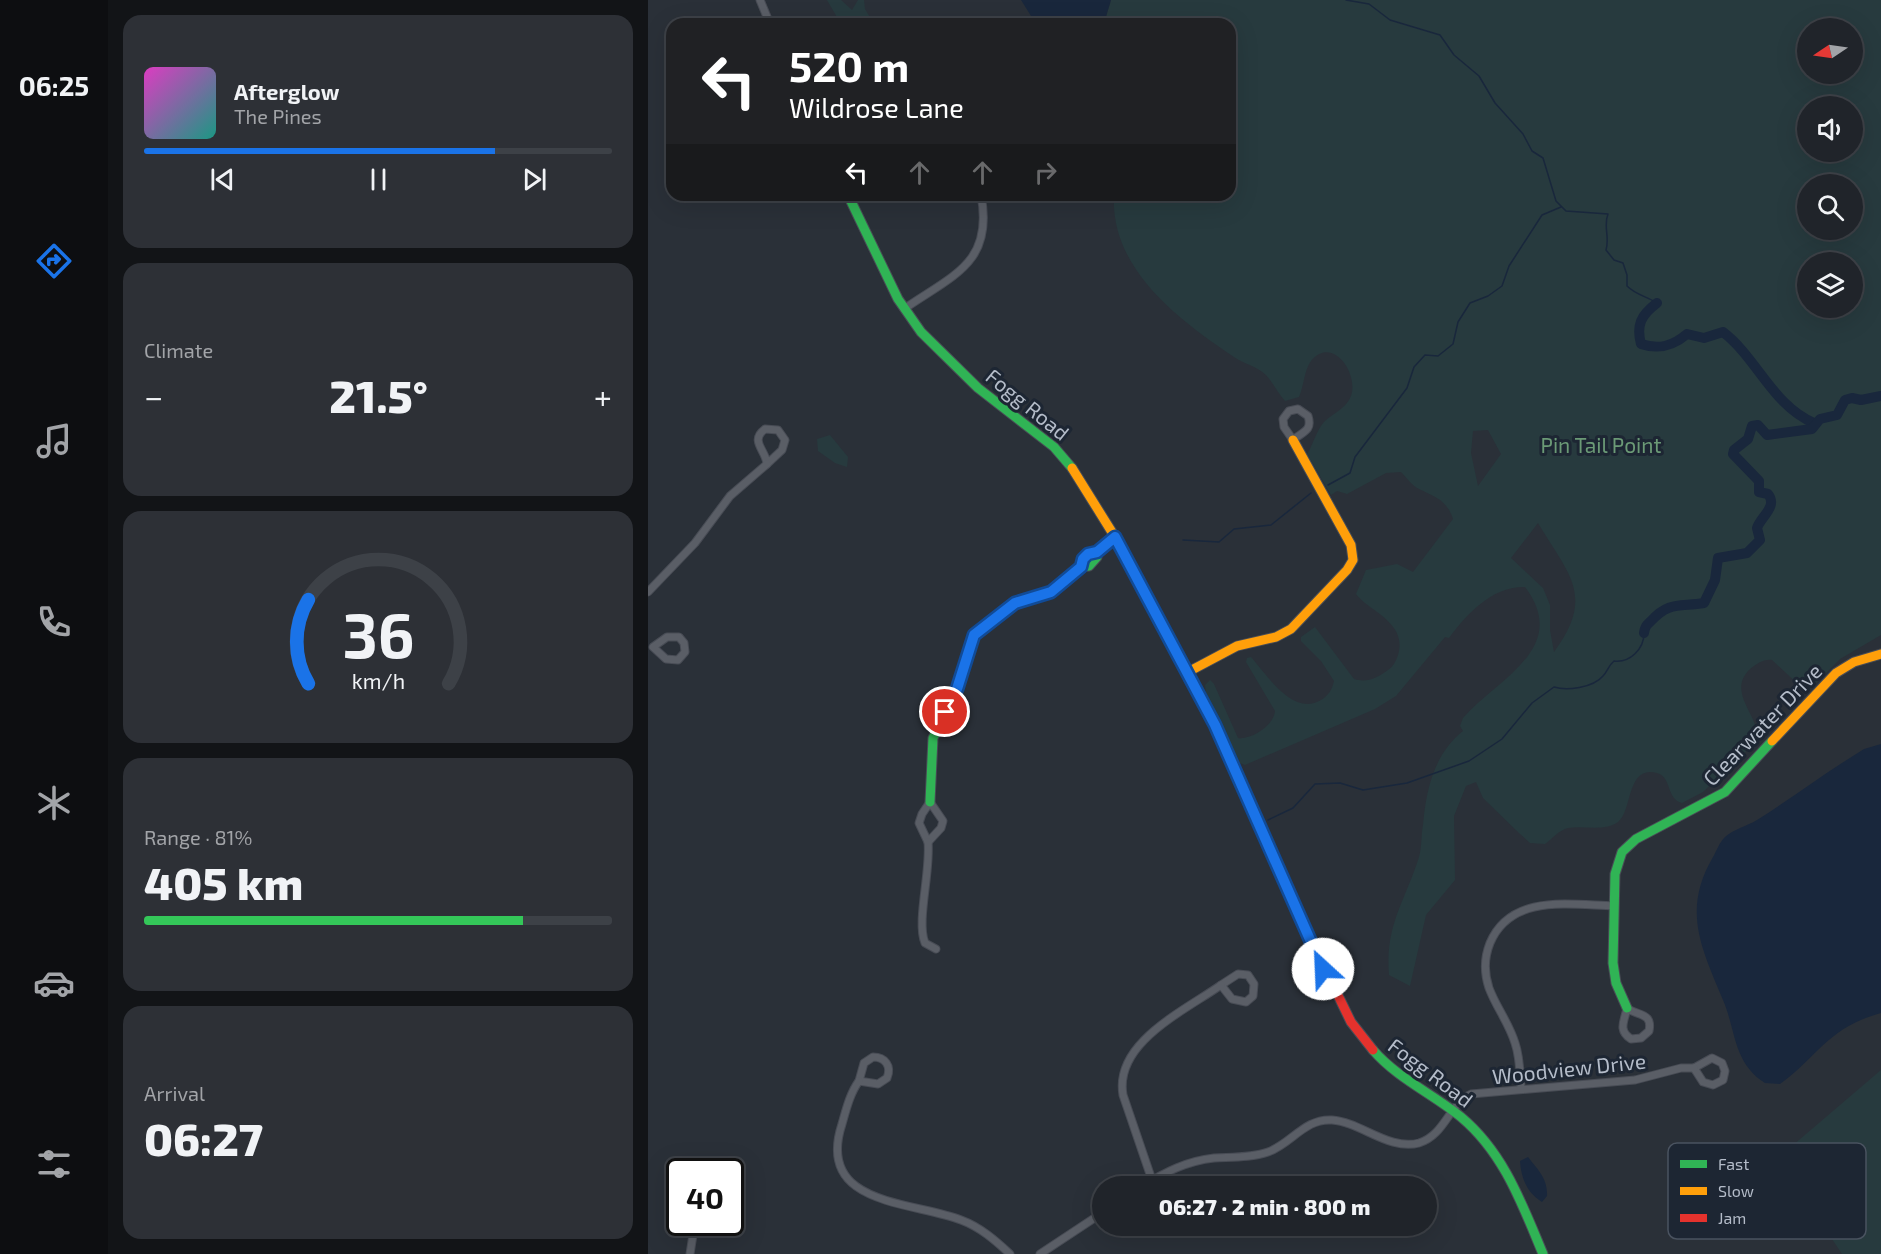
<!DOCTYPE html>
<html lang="en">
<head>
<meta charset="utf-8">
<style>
	:root { --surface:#20242a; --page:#2d3036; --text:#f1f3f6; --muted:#a2a4a8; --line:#3d4147; --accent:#1a73e8 }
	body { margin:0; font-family:"Exo 2",sans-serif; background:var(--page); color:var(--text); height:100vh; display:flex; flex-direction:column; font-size:22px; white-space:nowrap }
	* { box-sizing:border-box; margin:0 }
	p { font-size:20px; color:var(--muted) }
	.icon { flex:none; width:33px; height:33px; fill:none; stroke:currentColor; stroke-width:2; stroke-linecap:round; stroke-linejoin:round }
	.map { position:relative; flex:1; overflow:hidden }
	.side { display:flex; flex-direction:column; gap:15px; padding:15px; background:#121417; width:540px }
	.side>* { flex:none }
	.hud { position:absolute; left:18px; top:18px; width:570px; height:183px; border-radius:18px; box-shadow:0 6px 24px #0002,0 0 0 2px var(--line); background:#202124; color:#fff; overflow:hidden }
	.needle { width:39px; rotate:257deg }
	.fabs { position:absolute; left:1149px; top:18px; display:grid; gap:12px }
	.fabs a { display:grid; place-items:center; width:66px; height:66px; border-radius:50%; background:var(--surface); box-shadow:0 6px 24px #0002,0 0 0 2px var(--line); font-size:30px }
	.speed { position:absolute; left:18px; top:1158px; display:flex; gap:12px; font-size:30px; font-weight:700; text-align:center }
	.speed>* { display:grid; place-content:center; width:78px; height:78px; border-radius:50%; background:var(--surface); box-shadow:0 6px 24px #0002,0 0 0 2px var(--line); line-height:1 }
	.speed .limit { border:3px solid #111; border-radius:9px; background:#fff; color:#111 }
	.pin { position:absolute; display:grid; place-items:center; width:51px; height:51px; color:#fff; margin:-26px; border:3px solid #fff; border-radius:50%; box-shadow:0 2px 6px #0007 }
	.me { position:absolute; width:66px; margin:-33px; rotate:335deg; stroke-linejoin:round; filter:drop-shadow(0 0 4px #0008) }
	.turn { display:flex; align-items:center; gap:21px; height:126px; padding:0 24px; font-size:27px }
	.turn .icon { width:78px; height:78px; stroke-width:2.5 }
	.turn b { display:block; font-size:42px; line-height:51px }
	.lanes { display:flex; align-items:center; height:57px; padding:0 24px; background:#0003; justify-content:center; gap:30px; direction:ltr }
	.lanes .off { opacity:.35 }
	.big { font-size:45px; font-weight:800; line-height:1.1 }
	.side .tile { flex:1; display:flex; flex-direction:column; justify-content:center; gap:9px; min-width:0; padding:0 21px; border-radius:18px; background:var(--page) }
	.side .dial { align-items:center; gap:0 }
	.dial svg { height:156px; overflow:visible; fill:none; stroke:var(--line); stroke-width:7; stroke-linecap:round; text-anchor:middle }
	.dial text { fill:var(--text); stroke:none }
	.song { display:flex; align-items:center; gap:18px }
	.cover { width:72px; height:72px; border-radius:9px; background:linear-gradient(135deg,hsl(310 70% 55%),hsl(170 70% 35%)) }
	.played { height:6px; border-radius:3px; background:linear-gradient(90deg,var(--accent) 75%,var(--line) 75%) }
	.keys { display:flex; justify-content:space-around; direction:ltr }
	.heat { display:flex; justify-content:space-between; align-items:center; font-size:33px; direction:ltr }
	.charge { height:9px; border-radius:4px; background:linear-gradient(90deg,#34c759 81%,var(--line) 0) }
	.trip { position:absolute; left:444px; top:1176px; width:345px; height:60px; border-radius:30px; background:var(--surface); box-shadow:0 6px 24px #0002,0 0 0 2px var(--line); font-weight:800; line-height:60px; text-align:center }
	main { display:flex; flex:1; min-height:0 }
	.dock { display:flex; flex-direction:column; width:108px; justify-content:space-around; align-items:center; background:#0d0e11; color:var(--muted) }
	.dock .icon { width:42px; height:42px }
	.dock .on { color:var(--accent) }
	.dock b { font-size:27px; color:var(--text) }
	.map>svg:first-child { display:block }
	.green { fill:#273a3e; fill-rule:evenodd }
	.water { fill:#19273c }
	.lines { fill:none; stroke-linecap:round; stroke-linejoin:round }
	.stream { stroke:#19273c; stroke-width:1.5 }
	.river { stroke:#19273c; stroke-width:10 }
	.street-casing { stroke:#484c55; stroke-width:9 }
	.fast-casing { stroke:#484c55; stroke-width:11 }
	.slow-casing { stroke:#484c55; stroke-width:11 }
	.jam-casing { stroke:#484c55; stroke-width:11 }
	.street { stroke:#5a5e66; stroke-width:7 }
	.fast { stroke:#30b455; stroke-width:9 }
	.slow { stroke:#ff9f0a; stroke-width:9 }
	.jam { stroke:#e5322d; stroke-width:9 }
	.route-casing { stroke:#114b97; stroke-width:15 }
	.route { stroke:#1a73e8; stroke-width:10 }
	.labels { text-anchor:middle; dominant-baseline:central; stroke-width:6; stroke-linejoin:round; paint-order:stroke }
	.street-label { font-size:21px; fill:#b4bcc9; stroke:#1d2633 }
	.park-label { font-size:21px; fill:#6b9a76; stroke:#1d2633 }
	.key { fill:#1d2633; stroke:#4a5360; stroke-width:1.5 }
	.key-label { font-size:16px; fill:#b4bcc9 }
</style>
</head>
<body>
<main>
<nav class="dock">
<b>06:25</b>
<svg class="icon on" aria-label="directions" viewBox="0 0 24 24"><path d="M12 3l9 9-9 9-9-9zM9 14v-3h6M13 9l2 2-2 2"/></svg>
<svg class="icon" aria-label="music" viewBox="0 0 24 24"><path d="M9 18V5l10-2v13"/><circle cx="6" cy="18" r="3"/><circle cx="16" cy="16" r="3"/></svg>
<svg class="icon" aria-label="phone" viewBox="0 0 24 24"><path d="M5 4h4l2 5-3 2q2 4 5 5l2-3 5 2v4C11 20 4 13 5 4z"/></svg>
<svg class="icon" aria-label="climate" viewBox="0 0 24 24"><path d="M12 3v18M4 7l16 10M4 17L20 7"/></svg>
<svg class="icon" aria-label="car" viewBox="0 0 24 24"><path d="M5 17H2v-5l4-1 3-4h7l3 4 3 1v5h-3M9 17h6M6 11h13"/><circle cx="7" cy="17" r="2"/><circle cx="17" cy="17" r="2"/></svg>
<svg class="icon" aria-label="filters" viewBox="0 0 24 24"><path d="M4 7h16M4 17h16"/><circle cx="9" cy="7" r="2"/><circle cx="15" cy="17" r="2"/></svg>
</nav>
<section class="side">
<div class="tile">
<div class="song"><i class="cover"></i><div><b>Afterglow</b><p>The Pines</p></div></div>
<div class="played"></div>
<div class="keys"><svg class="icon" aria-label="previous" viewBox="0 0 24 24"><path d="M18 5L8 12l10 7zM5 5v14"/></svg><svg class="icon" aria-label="pause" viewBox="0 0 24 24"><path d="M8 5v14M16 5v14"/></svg><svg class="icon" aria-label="next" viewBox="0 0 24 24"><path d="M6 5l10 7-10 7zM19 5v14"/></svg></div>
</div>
<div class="tile"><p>Climate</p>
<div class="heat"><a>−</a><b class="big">21.5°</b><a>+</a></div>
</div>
<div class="tile dial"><svg viewBox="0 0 100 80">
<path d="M14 69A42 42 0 1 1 86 69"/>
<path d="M14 69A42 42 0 0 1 14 26" stroke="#1a73e8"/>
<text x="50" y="56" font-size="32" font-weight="700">36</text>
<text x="50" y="72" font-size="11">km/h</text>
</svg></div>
<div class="tile"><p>Range · 81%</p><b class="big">405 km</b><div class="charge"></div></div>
<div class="tile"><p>Arrival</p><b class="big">06:27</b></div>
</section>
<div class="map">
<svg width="1233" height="1254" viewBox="0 0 1233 1254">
	<rect width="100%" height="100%" fill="#2a3038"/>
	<g class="green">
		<path d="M179 0H193L204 10 210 0H216L217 9 226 24H193Z"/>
		<path d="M463 0H1233V635L1192 659 1162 689H1155L1124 660C1115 659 1109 664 1102 669 1077 693 1114 717 1109 741L1055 792 1034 803C1018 799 1024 777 1009 773 978 765 985 810 970 822 957 832 935 825 920 828 911 830 904 839 897 844L882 843 871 833 835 798 828 782 818 786 806 816 807 880 778 915 762 986 741 975C737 924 757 902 771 857 774 847 773 835 775 825 778 790 786 754 815 731L812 726 815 718C849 679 923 648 877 587 844 586 819 614 801 638L797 637 748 696 727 709 597 765 592 763 558 693 557 685 562 680 566 684 590 738C604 740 626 725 627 711L598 662 599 658 603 657C619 675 645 717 673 700 680 696 684 690 686 681L673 661 653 641V637L667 627 706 679C719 683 729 678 740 670 745 667 748 661 750 655 760 622 720 611 708 594L718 570 749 564 765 572 805 519C799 500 787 497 771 489 764 486 758 477 753 472L738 473 699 494 689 491 683 495 659 454C665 445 668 431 676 422 685 413 698 409 703 396 711 373 684 335 663 361 656 370 656 386 651 397L637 401C630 393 625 383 618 375 609 366 596 364 586 357 531 320 462 269 466 195H582V24H484L476 18 457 20ZM1160 28H1204V74H1160ZM1160 106H1204V152H1160ZM1160 184H1204V230H1160ZM1160 262H1204V308H1160ZM840 430 853 454 830 486 823 453 825 431ZM890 523C920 574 948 595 906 652L902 630V605L895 588 863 558Z"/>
		<path d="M182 435 200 457 199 467 187 463 170 451 169 439Z"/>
		<path d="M1233 1070V1254H1194L1130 1158Z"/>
	</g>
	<g class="water">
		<path d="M373 0H463L457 20C435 30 405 22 383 16Z"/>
		<path d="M1233 744V1013C1179 1028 1172 1055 1132 1084L1117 1083C1085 1063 1088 1030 1075 1000 1053 947 1034 910 1065 857 1069 850 1071 843 1077 837 1086 829 1099 826 1109 820 1145 797 1180 771 1216 749Z"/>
		<path d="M880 1157C889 1169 900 1178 899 1196L894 1202C879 1193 873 1178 872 1161Z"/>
	</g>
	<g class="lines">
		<g class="stream">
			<path d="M698 0 721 4 742 20 792 35 806 55 831 76 847 103 875 134 884 151 895 158 908 201 918 211 960 214C955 226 962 237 958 250L966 260 975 263 979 275V286C988 295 998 296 1009 303"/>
			<path d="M680 485 702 473 707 457 759 388 766 367 777 355 790 356 805 344 810 322 822 303 840 296 854 286 861 266 894 215 913 207"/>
			<path d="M535 540 571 542 586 529 623 525 663 493"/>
			<path d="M620 820 645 808 667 784 692 783 715 790 759 783 821 761 854 739 884 703 906 687C918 691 945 688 955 676 960 671 960 666 966 661 982 663 996 649 996 633"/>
		</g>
		<g class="river">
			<path d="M1009 303C993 315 988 325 993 344 1011 350 1025 346 1039 334L1056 338 1075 332C1109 358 1125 406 1166 423"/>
			<path d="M996 633C997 626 999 625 1003 621 1021 601 1032 607 1056 603L1067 580 1070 558 1099 553 1112 540 1109 528C1113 516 1130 507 1120 494L1111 492V481L1085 454 1086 450 1100 439 1104 426 1110 425 1119 435 1164 429 1172 419 1189 415 1197 400 1204 398 1213 400 1233 396"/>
		</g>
		<g class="street-casing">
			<g id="street">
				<path d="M112 0 122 24"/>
				<path d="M256 309C305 275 346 263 333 195"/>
				<path d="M650 409 660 416C665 431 654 432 645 440L636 427 635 419 641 411Z"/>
				<path d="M117 429 130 430 137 440 134 450 119 464C118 450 101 441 117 429Z"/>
				<path d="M449 552 467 537"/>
				<path d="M0 592 47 543 82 496 119 464"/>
				<path d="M19 637H31L36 643 37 652 30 660 18 659 5 647Z"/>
				<path d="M282 802 295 821 293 828 280 842 271 823 274 814Z"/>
				<path d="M280 842C283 871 268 922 277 943L288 949"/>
				<path d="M590 974 600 975 606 984 605 996 598 1002 584 999 573 985Z"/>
				<path d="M979 1008C989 1016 1005 1012 1001 1031L993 1038 983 1039C969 1030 977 1020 979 1008Z"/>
				<path d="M225 1057C237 1057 244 1066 239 1078L230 1084 211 1081 216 1063Z"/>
				<path d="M1064 1058 1074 1063 1077 1071 1075 1080 1065 1085 1055 1082 1046 1068Z"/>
				<path d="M211 1081C202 1093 198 1110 194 1124 167 1206 264 1201 313 1220 332 1227 347 1240 362 1254"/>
				<path d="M873 1088C872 1073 872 1057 867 1043 861 1023 848 1007 841 988 836 973 836 958 842 943 863 893 923 905 966 906"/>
				<path d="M504 1180 475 1095C466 1043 536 1011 573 985"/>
				<path d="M495 1186C517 1172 539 1161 566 1158 583 1157 603 1158 620 1152 643 1144 657 1118 684 1120 713 1122 741 1151 771 1143 797 1135 801 1104 823 1094L987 1080 1033 1068H1046"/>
				<path d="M42 1254 47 1222"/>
				<path d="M392 1254 454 1213"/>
			</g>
		</g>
		<g class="fast-casing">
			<g id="fast">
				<path d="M200 195 250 299 273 332 330 388 406 447 424 468"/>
				<path d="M282 802 285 738 307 694 326 635 363 606 399 594 433 567 441 566 449 557V552L438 556 433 567"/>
				<path d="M979 1008 968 983 965 963 967 874 974 852 988 839 1077 792 1124 741"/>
				<path d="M725 1050C749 1078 785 1094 813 1117 856 1153 874 1204 895 1254"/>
			</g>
		</g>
		<g class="slow-casing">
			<g id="slow">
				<path d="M424 468 467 537 555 702 576 748"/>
				<path d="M540 672 589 646 628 637 643 629 699 570 705 560 703 545 645 440"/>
				<path d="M1124 741 1188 673 1206 662 1233 654"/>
			</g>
		</g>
		<g class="jam-casing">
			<path id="jam" d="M576 748 647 907 703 1022 725 1050"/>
		</g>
		<use href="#street" class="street"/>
		<use href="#fast" class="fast"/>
		<use href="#slow" class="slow"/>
		<use href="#jam" class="jam"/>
	</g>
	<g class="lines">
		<g class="route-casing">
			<path id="route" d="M297 712 309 689 326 635 367 603 403 592 433 567 435 559 440 554 449 552 467 537 567 725 675 969"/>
		</g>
		<use href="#route" class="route"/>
	</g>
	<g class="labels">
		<g class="street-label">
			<text transform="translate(380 404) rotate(39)">Fogg Road</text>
			<text transform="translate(1114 724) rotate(-46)">Clearwater Drive</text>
			<text transform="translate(921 1068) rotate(-6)">Woodview Drive</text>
			<text transform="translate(783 1072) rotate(37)">Fogg Road</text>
		</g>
		<g class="park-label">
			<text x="953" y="444">Pin Tail Point</text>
		</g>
	</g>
	<rect x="1020" y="1143" width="198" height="96" rx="9" class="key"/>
	<rect x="1032" y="1160" width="27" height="8" fill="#30b455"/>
	<rect x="1032" y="1187" width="27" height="8" fill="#ff9f0a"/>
	<rect x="1032" y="1214" width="27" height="8" fill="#e5322d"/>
	<g class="key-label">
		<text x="1070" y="1170">Fast</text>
		<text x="1070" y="1197">Slow</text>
		<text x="1070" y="1224">Jam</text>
	</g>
</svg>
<div class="fabs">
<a><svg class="needle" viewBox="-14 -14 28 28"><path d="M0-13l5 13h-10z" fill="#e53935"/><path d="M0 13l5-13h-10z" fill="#a2a4a8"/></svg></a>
<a><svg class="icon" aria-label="sound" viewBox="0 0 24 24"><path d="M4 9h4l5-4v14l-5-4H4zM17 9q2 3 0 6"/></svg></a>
<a><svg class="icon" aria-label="search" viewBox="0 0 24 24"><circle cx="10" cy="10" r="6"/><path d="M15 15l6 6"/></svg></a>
<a><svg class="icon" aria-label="layers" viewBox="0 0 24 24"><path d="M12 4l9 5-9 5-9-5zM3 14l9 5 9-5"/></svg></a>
</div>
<div class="speed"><div class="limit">40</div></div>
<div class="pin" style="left:297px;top:712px;background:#d93025"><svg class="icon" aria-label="arrive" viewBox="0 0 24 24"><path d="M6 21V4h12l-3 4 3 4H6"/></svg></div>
<svg class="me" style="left:675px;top:969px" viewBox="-20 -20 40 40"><circle r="19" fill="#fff"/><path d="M0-13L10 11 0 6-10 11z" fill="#1a73e8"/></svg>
<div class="trip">06:27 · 2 min · 800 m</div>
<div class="hud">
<div class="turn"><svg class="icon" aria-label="left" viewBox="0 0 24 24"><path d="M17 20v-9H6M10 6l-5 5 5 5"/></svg><div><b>520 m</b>Wildrose Lane</div></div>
<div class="lanes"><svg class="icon" aria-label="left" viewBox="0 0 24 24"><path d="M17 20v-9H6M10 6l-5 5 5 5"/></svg><svg class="icon off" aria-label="ahead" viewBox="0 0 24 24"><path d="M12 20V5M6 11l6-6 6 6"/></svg><svg class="icon off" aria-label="ahead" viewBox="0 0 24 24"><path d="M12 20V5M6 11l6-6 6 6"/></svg><svg class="icon off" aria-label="right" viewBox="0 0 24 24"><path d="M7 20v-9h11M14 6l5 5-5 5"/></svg></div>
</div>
</div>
</main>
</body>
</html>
